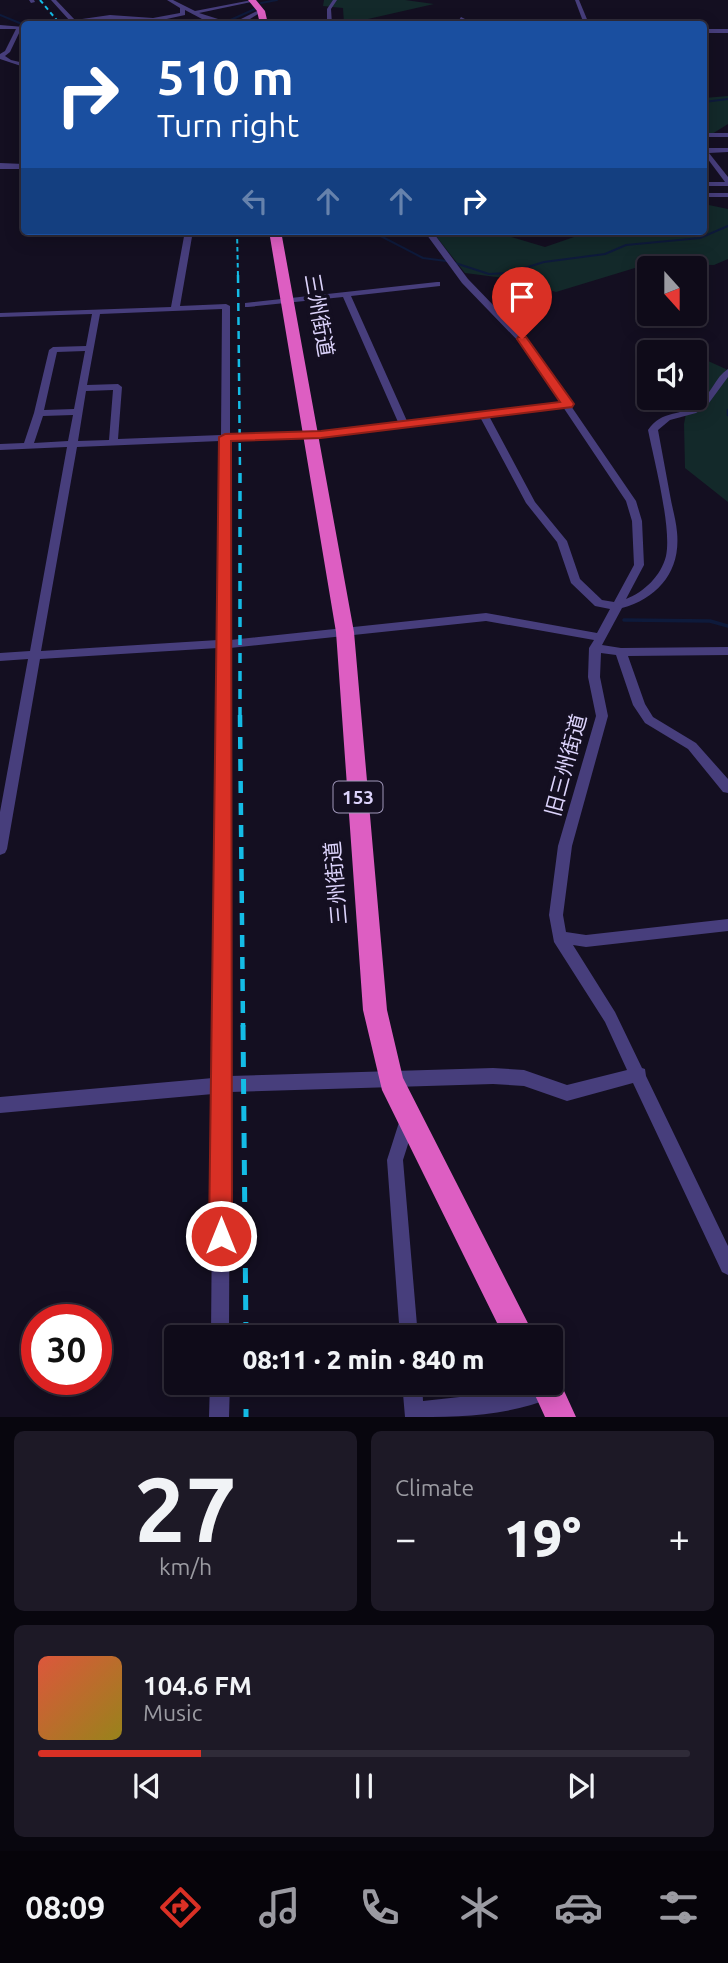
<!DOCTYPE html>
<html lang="en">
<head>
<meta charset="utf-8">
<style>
	:root { --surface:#0f0b19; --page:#1d1926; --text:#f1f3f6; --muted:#9b9ba2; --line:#2f2b38; --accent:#d93025 }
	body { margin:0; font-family:Ubuntu,"Noto Sans JP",sans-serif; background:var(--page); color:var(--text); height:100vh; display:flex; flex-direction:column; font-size:26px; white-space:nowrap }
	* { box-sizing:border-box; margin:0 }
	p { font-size:23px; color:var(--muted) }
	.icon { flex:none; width:38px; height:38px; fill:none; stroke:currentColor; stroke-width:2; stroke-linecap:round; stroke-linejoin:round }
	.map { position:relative; height:1417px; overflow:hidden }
	.drawer { display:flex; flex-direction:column; gap:14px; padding:14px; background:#08060e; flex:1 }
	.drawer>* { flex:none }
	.banner { position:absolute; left:21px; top:21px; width:686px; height:214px; border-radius:7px; box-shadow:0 4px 18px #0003,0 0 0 2px var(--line); background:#1a4fa0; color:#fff; overflow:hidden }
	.needle { width:46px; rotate:159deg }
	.tools { position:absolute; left:637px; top:256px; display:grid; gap:14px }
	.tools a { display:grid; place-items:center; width:70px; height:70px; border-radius:7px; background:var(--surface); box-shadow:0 4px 18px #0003,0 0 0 2px var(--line); font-size:35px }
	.speed { position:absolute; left:21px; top:1304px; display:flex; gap:14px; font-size:35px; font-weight:700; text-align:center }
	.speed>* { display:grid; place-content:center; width:91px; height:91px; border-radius:50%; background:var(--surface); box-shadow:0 4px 18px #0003,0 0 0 2px var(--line); line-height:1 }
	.speed .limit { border:10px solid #d22; background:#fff; color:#111 }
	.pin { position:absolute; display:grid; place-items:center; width:60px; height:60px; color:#fff; margin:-72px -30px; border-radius:50% 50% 50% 0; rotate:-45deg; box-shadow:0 0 7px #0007 }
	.pin .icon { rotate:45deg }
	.me { position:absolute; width:77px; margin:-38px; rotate:0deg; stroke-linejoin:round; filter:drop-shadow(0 0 5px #0008) }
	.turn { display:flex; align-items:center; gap:24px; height:147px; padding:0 21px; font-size:32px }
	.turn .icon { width:91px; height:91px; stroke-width:2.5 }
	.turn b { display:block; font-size:49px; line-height:60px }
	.lanes { display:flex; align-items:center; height:66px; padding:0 21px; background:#0003; justify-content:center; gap:35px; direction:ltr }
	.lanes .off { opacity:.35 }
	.big { font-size:52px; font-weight:800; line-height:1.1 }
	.drawer .widget { flex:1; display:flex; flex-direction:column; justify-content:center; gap:10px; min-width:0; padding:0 24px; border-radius:10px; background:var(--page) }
	.drawer .dial { align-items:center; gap:0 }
	.dial b { font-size:91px; line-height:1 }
	.song { display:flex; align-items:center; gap:21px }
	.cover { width:84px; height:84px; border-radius:10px; background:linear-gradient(135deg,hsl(10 70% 55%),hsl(50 70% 35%)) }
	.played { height:7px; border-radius:4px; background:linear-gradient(90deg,var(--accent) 25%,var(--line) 25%) }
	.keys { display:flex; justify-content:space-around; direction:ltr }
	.heat { display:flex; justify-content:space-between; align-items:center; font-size:38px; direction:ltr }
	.drawer .tiles { flex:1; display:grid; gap:14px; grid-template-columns:1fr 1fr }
	.widget:last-child { grid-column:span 2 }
	.trip { position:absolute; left:164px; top:1325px; width:399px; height:70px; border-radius:7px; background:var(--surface); box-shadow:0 4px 18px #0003,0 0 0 2px var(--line); font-weight:800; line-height:70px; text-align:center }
	.tab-bar { display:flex; height:112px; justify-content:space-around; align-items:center; background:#06040a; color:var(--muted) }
	.tab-bar .icon { width:49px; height:49px }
	.tab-bar .selected { color:var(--accent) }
	.tab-bar b { font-size:32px; color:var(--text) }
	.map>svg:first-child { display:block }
	.green { fill:#13292a }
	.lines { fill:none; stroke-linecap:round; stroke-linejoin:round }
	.stream-far2 { stroke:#0e1a3b; stroke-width:2 }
	.stream-far1 { stroke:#0e1a3b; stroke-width:2.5 }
	.stream { stroke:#0e1a3b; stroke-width:3.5 }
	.minor { fill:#473e7c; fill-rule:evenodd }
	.tertiary { fill:#473e7c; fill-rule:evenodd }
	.trunk { fill:#dd5ec2; fill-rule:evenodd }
	.rail-far4 { stroke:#14bce6; stroke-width:2; stroke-dasharray:4.5 3.5; stroke-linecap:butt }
	.rail-far3 { stroke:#14bce6; stroke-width:2.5; stroke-dasharray:8 6; stroke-linecap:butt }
	.rail-far2 { stroke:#14bce6; stroke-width:3.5; stroke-dasharray:10 8; stroke-linecap:butt }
	.rail-far1 { stroke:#14bce6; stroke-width:4.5; stroke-dasharray:12 10; stroke-linecap:butt }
	.rail { stroke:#14bce6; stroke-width:5; stroke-dasharray:15 12; stroke-linecap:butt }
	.route { fill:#d93025; stroke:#8d1f18; stroke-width:2 }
	.labels { text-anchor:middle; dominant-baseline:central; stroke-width:7; stroke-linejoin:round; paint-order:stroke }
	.shield { fill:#140f21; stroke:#a098ba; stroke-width:2 }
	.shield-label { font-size:19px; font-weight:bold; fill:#dcd3fb }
	.street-label { font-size:21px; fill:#dcd3fb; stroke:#140f21 }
</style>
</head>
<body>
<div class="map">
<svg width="728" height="1417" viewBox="0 0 728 1417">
	<rect width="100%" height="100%" fill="#140f21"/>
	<g class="green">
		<path d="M324 0H405L434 4 368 19 367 24H344L343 8 323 6Z"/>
		<path d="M728 96V124L704 139V98Z"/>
		<path d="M704 204 728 209V259L714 265 648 264 556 292 513 279 465 273 432 231H491L545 247 577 236V231H704Z"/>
		<path d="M697 356 728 370V502L685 468 684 424 689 397H695V357Z"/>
	</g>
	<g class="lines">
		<g class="stream-far2">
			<path d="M261 3 277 0"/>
			<path d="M0 15 22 24 67 21"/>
			<path d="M226 22 255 9"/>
			<path d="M704 102 728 99"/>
			<path d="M371 231 423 258 446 261"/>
			<path d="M455 263 489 274 508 273 544 262 605 254 626 245 700 238 728 226"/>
		</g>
		<path class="stream-far1" d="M728 410V415"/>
		<path class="stream" d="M624 620 710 621 728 626"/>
		<g class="minor">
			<path d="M29 0H34L35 2 31 3Z"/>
			<path d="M51 0H56L75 20 110 15 153 18 180 13V8L167 0H173L195 11 252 0 256 1 199 13 234 24 202 19 185 10V15L153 22 110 19 56 24 70 21Z"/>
			<path d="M333 0H337L331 9 332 24H327V9Z"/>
			<path d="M575 0H579L589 24H584Z"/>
			<path d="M259 10 263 11 242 24H237L241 19Z"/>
			<path d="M461 17 473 23 474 24H468L459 20Z"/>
			<path d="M0 25 24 27V29H21L10 52 5 56 11 60 24 63V67L0 59V54L5 51 16 29H0Z"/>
			<rect x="704" y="29" width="24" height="4"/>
			<rect x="704" y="133" width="24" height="4"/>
			<path d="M704 148H728V152L709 153 728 177V186H704V182H725L704 154Z"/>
			<path d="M24 164V169L22 168 21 166Z"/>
			<rect x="704" y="193" width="24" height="4"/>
			<path d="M185 231H193L180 306 226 304 230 306V435L321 431 398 422 343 297 248 307H245V303L437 282H440V286L351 296 407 421 560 402 521 344 462 283 424 231H432L468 279 527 340 568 401 573 404 571 406 636 501 642 521 644 565 626 599C644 592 661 576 666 556 672 528 654 460 648 430 662 409 681 417 698 404 711 395 715 377 728 369V377L706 407 696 413 670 420 658 430C662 452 666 473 670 495 672 507 676 520 677 532 681 571 658 598 622 608L602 645 621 648 728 647V655L628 656 645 704 653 717 696 743 728 779V793L723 792 688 749 645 723 633 705 616 655 601 653 600 677 608 716 572 846 563 915 566 932 586 935 728 919V931L586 947 573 945 615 1012 642 1068 645 1069 646 1076 728 1246V1275L722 1272 633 1083 567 1101 524 1086 493 1084 230 1092 229 1337H211L213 1094 0 1113V1097L213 1078 218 648 40 659 7 849 5 853 0 855V812L28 659 0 661V653L30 651 67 447 0 450V444L24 443 34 413 49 350 53 347 86 346 92 314 0 317V313L171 307ZM222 309 221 435 118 439 122 387 118 384 87 385 100 314ZM85 351 74 409 44 410 57 352ZM113 390 109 440 78 441 86 391ZM563 407 626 501 632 521 634 565 614 602 602 600 580 579 567 541 535 502 489 416ZM73 415 68 441 34 443 43 416ZM480 417 526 503 557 542 571 583 595 606 610 609 597 633 486 613 230 640V441L321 437ZM220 441 218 640 41 651 77 447ZM486 621 594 640 589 648 588 677 596 716 558 846 549 915 554 942 605 1022 627 1070 567 1085 524 1070 493 1068 230 1076V648Z"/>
			<path d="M408 1111 414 1113 416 1119 403 1160 418 1337H400L387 1160 402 1113Z"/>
			<path d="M210 1382H230L229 1417H209Z"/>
			<path d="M402 1382H422L423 1401 515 1391 541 1382 554 1383 557 1390 554 1397C505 1417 457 1417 405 1417Z"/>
		</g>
		<path class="tertiary" d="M0 163 24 164V169H0Z"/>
		<g class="trunk">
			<path d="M248 0H256L265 11 268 24H260L257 11Z"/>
			<path d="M269 231H281L354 632 387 1010 403 1078 535 1337H504L382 1090 363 1010 336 632Z"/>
			<path d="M551 1370 555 1371 576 1417H545L529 1382H551Z"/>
		</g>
		<g class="rail-far4">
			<path d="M40 0 60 24"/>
			<path d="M237 231 238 277"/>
		</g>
		<path class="rail-far3" d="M238 275 240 471"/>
		<path class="rail-far2" d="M240 717V470"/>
		<path class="rail-far1" d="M240 715 243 1027"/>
		<g class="rail">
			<path d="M243 1025 246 1337"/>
			<path d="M246 1382V1417"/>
		</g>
	</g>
	<path class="route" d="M518 337H526L574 404 572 407 321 438 231 441 232 1236 229 1244 221 1248 213 1244 209 1236 219 437 225 434 321 431 560 402 517 339Z"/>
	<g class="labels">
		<rect class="shield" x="333.5" y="781.5" width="49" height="31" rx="5"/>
		<g class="shield-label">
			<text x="358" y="797">153</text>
		</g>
		<g class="street-label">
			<text transform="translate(320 315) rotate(80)">三州街道</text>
			<text transform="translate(565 765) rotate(-75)">旧三州街道</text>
			<text transform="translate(335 883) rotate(-95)">三州街道</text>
		</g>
	</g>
</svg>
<div class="tools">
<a><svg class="needle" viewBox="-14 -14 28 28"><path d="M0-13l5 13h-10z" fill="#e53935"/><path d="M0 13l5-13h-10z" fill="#9b9ba2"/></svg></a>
<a><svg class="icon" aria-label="sound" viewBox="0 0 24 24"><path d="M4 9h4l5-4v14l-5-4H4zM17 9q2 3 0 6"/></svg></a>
</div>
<div class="speed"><div class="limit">30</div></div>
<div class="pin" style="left:522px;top:339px;background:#d93025"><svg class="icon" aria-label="arrive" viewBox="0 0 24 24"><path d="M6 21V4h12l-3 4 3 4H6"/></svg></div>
<svg class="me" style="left:221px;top:1236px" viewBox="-20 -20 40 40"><circle r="17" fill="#d93025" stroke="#fff" stroke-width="3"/><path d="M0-11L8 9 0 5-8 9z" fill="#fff"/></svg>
<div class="trip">08:11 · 2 min · 840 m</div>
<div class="banner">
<div class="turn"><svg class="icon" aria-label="right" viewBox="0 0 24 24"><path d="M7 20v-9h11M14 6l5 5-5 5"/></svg><div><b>510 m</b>Turn right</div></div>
<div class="lanes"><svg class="icon off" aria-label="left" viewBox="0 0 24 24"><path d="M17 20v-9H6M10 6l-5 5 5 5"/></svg><svg class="icon off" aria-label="ahead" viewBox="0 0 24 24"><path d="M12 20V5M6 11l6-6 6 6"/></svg><svg class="icon off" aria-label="ahead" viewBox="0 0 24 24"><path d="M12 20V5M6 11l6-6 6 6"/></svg><svg class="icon" aria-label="right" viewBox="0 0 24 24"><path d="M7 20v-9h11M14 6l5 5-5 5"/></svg></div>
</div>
</div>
<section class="drawer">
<div class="tiles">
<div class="widget dial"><b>27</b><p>km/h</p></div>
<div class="widget"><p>Climate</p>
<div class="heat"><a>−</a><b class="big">19°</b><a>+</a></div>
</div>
<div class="widget">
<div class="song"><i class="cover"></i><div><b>104.6 FM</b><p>Music</p></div></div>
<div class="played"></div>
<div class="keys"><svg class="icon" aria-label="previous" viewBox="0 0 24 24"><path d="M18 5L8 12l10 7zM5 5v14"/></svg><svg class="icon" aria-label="pause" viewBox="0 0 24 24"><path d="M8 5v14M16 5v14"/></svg><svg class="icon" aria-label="next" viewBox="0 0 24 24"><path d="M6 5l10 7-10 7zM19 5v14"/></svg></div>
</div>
</div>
</section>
<nav class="tab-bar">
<b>08:09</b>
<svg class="icon selected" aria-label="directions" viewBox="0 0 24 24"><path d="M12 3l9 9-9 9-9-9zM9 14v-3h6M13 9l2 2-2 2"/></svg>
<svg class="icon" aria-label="music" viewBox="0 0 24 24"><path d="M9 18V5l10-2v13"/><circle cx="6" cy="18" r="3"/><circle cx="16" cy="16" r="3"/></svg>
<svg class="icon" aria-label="phone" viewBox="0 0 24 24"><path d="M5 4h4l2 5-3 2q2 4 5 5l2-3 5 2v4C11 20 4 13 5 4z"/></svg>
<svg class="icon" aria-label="climate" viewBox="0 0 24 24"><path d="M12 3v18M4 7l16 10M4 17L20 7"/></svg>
<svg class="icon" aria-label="car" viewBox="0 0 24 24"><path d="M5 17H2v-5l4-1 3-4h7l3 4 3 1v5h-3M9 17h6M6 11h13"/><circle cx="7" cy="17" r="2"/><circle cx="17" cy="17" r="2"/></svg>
<svg class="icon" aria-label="filters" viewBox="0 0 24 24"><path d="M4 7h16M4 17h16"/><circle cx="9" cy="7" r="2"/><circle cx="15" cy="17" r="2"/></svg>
</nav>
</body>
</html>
